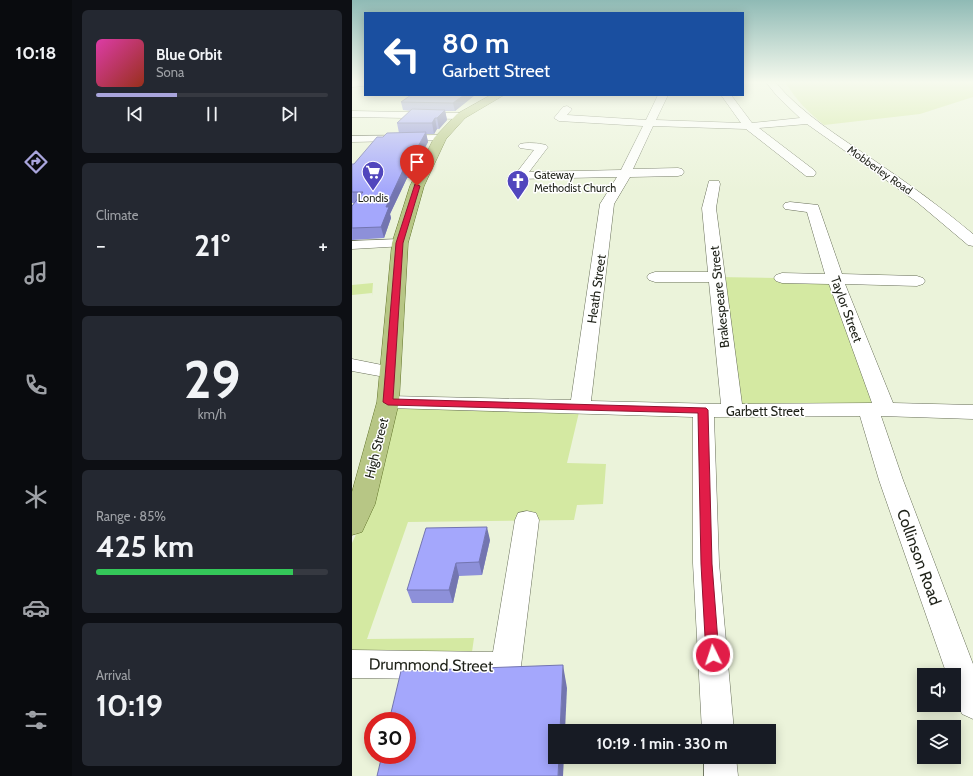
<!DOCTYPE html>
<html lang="en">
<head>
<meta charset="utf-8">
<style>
	:root { --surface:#171b24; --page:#242831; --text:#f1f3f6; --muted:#9ea1a6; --line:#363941; --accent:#a9a5dc }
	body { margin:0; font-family:Cabin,sans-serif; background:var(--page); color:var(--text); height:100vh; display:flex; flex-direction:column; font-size:15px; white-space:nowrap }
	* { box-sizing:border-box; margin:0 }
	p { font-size:13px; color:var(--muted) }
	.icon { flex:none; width:22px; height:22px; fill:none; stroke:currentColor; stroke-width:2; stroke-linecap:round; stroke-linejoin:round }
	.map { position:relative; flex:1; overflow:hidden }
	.drawer { display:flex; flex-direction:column; gap:10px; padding:10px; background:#0d0f14; width:280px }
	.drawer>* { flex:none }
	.banner { position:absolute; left:12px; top:12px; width:380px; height:84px; border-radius:0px; box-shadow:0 2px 10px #0003; background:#1a4fa0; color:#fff; overflow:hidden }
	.fabs { position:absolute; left:565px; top:668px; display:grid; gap:8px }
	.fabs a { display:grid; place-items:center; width:44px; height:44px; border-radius:0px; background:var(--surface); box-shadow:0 2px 10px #0003; font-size:20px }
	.speed { position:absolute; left:12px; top:712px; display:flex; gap:8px; font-size:20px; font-weight:700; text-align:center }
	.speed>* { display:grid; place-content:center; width:52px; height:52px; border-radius:50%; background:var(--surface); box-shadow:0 2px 10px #0003; line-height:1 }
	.speed .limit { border:6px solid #d22; background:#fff; color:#111 }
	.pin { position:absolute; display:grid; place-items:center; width:34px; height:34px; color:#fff; margin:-41px -17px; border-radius:50% 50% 50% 0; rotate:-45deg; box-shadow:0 0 4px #0007 }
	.pin .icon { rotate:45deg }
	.me { position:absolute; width:44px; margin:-22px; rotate:356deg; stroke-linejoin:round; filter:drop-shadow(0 0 3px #0008) }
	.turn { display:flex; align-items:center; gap:14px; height:84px; padding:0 12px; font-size:18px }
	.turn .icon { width:52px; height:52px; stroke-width:2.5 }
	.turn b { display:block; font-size:28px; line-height:34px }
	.big { font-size:30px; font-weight:700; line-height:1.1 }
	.drawer .tile { flex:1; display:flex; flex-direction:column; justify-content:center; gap:6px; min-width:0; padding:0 14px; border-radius:6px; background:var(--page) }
	.drawer .dial { align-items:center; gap:0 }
	.dial b { font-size:52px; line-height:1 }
	.song { display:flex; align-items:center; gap:12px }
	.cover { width:48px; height:48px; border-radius:6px; background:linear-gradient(135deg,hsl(320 70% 55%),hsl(10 70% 35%)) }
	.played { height:4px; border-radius:2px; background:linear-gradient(90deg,var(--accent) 35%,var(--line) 35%) }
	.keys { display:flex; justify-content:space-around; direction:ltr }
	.heat { display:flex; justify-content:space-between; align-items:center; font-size:22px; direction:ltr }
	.charge { height:6px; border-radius:3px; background:linear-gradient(90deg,#34c759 85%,var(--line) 0) }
	.trip { position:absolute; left:196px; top:724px; width:228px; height:40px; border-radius:0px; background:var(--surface); box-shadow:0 2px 10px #0003; font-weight:700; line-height:40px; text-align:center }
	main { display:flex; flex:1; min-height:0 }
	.tab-bar { display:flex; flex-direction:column; width:72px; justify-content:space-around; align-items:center; background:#090b0e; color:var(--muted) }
	.tab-bar .icon { width:28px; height:28px }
	.tab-bar .current { color:var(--accent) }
	.tab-bar b { font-size:18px; color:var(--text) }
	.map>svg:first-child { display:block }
	.green { fill:#d4e9a2 }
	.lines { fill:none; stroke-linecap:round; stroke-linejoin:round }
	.minor-casing { stroke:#686f59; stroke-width:1 }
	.primary-casing { stroke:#62742a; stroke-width:1 }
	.minor { fill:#fff; fill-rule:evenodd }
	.primary { fill:#b7c685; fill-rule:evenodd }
	.wall { fill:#8d90d9 }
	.shaded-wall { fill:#7375b0 }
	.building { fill:#a4a7fc; stroke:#7375b0 }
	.route { fill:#e11d48; stroke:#92132f }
	.labels { text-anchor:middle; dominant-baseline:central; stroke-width:3; stroke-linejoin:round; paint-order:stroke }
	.far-street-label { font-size:11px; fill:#1e2118; stroke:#fff }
	.far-poi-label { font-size:11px; fill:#1e2118; stroke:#fff; text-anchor:start }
	.street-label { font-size:13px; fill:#1e2118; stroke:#fff }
	.near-street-label { font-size:16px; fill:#1e2118; stroke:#fff }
</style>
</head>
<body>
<main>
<nav class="tab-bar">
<b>10:18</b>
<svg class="icon current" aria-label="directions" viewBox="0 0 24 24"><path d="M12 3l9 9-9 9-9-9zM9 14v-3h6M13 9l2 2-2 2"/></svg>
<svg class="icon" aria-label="music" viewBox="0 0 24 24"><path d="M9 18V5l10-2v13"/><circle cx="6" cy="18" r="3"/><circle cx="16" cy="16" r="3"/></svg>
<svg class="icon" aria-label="phone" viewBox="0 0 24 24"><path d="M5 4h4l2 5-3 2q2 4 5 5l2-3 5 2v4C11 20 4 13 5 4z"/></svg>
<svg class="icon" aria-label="climate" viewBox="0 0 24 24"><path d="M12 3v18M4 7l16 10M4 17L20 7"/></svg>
<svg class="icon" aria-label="car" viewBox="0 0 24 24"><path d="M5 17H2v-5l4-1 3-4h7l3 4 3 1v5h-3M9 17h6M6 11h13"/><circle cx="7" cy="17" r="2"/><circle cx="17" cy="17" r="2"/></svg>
<svg class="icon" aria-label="filters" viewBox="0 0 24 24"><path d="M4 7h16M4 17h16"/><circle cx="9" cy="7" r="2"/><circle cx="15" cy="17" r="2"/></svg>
</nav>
<section class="drawer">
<div class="tile">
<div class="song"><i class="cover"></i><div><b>Blue Orbit</b><p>Sona</p></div></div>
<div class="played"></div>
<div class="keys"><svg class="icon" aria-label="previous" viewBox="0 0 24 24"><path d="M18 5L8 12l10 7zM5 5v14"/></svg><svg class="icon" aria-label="pause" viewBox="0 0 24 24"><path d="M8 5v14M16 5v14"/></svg><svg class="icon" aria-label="next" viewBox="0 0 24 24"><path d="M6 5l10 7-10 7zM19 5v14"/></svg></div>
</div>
<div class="tile"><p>Climate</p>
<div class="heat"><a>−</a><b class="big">21°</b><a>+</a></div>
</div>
<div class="tile dial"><b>29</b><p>km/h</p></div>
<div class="tile"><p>Range · 85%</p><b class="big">425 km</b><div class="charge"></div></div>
<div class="tile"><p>Arrival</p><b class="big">10:19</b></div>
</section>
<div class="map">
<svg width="621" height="776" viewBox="0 0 621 776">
	<rect width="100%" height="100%" fill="#ebf3da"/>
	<g class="green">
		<path d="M433 82H621V97L568 114 472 125C455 111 445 101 433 82Z"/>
		<path d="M364 277 483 279 533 409 380 411Z"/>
		<path d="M21 283 20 296V293L0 295V285Z"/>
		<path d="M45 402 228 408 215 463 254 464 251 504 225 505 222 520 56 522 15 639 122 638 118 666 0 664V543L19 503Z"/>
	</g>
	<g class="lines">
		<g class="minor-casing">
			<g id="minor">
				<path d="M0 82H13V86L0 87Z"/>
				<path d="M414 82H423C451 115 488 137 523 161 557 184 590 208 621 234V246L616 245 565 202 455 124 407 128 462 170 464 173 462 176H454L394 129 301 126 281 169 326 168 330 169 332 172 330 175 326 176 278 177 262 204 239 401 369 404 357 282H303L297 280 295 277 297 274 303 272H356L350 208 357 181H367L368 184 364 208 390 404 520 403 477 284 430 283 424 281 422 278 424 275 430 273 473 274 455 212 433 209 431 206 433 203 438 202 466 205 490 274 565 276 571 278 573 281 571 284 565 286 493 284 541 403 621 405V419L529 416 551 480 621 664V719L610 714C604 700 602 691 602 675H595L527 480 508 416 362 417 367 563 382 731H350L341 563V417L36 408 29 407 26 402 29 397 36 396 219 400 248 204 265 177 164 179 162 176 182 150 168 148 166 146 168 144C176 142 186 143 194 145L196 147 177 172 269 170 291 126 207 121 202 118 211 107 215 106 220 109 215 115 294 120 306 95H316L304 120 389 123 369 95H379L400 123 448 118 425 96Z"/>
				<path d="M0 111 109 113 114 116 109 119 0 117Z"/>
				<path d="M88 135 92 136 94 138 92 140 0 142V136Z"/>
				<path d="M48 239 53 240 55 243 53 246 0 249V241Z"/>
				<path d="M0 359 45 368 48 372 45 376 38 378 0 371Z"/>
				<path d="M175 511 184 513 187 520 169 666 165 676 154 680 0 678V650L141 652 163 520 166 513Z"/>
				<path d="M352 757H384L386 776H352Z"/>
			</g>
		</g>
		<g class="primary-casing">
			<path id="primary" d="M139 95H152L113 118 94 139 72 186 56 243 47 402 23 504 10 532 0 535V492L25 402 40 243 58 186 82 138 105 114Z"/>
		</g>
		<use href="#minor" class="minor"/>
		<use href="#primary" class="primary"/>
	</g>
	<g class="wall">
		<path d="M59 95H123L103 111H93L95 120 87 129H85L82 134H74L76 142 57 178H55L38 214 39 218 32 238 0 240V206L2 203H0V164H2L31 137 47 133 45 123 59 111 51 110 49 102Z"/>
		<path d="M138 540 130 575 107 576 101 603H60L55 590Z"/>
	</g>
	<g class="shaded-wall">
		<path d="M112 95H123L103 111 101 103Z"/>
		<path d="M93 110 95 120 87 129 85 118Z"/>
		<path d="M83 118 85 129 82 134 80 123Z"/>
		<path d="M74 132 76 142 57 178 54 168Z"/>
		<path d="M52 168 55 178 38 214 39 218 32 238 29 227 34 207Z"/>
		<path d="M135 527 138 540 130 575 127 562Z"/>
		<path d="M104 563 107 576 101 603 97 590Z"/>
		<path d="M211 665 215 688 213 731H208Z"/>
		<path d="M207 757H212L211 776H206Z"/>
	</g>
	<g class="building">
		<path d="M59 95H112L101 103 49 102Z"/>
		<path d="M60 109 93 110 85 118H83L80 123H45Z"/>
		<path d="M74 132 54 168H52L34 207H37L29 227 0 228V206L11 192H0V164H2L25 137H31L35 133Z"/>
		<path d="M135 527 127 562 104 563 97 590H55L74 528Z"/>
		<path d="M211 665 208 731H203V757H207L206 776H25L30 755H55V721H37L49 671Z"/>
	</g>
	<linearGradient id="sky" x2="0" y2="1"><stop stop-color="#8fbab5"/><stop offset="0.43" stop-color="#f6faee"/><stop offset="1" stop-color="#f6faee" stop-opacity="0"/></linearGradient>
	<rect width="621" height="191" fill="url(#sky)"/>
	<path class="route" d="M63 184 68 186 51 243 41 399 354 408 356 410 360 564 367 655 366 659 361 661 356 659 354 655 349 564 346 413 36 405 31 402 44 243Z"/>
	<defs>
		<g id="supermarket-pin" transform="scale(1.15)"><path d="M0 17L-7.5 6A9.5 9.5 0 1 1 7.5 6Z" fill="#5146bd" stroke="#fff"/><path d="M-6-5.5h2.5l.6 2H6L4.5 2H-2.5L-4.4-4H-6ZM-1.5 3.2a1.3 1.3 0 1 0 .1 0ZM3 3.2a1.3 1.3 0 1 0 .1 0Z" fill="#fff"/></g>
		<g id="church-pin" transform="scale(1.15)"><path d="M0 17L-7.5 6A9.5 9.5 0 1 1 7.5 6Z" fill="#5146bd" stroke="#fff"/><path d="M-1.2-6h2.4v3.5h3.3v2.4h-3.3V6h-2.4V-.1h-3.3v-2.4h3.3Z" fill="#fff"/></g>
	</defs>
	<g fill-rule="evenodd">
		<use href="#supermarket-pin" x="21" y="172"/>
		<use href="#church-pin" x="166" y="181"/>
	</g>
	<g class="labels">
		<g class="far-street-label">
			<text transform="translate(528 170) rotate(35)">Mobberley Road</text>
		</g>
		<g class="far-poi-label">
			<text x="182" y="175">Gateway<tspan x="182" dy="13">Methodist Church</tspan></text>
			<text x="21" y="198" text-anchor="middle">Londis</text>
		</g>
		<g class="street-label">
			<text transform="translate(244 289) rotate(-82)">Heath Street</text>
			<text transform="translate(367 297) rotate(-96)">Brakespeare Street</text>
			<text transform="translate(495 309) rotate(70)">Taylor Street</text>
			<text x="413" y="411">Garbett Street</text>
			<text transform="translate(24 448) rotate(-76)">High Street</text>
		</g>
		<g class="near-street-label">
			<text transform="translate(567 557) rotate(70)">Collinson Road</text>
			<text transform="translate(79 665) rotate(1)">Drummond Street</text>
		</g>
	</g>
</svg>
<div class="fabs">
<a><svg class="icon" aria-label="sound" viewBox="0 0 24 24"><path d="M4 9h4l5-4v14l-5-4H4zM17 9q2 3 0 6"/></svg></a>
<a><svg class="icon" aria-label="layers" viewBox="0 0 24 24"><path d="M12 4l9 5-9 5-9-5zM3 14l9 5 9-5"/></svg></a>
</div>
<div class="speed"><div class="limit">30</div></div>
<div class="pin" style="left:65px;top:186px;background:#d93025"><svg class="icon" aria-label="arrive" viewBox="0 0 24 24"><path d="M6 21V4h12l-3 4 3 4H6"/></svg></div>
<svg class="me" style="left:361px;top:655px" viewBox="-20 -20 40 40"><circle r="17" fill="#e11d48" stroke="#fff" stroke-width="3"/><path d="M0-11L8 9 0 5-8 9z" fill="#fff"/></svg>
<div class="trip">10:19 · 1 min · 330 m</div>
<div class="banner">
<div class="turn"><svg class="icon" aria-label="left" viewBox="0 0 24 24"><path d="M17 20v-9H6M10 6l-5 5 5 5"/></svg><div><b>80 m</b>Garbett Street</div></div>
</div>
</div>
</main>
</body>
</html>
